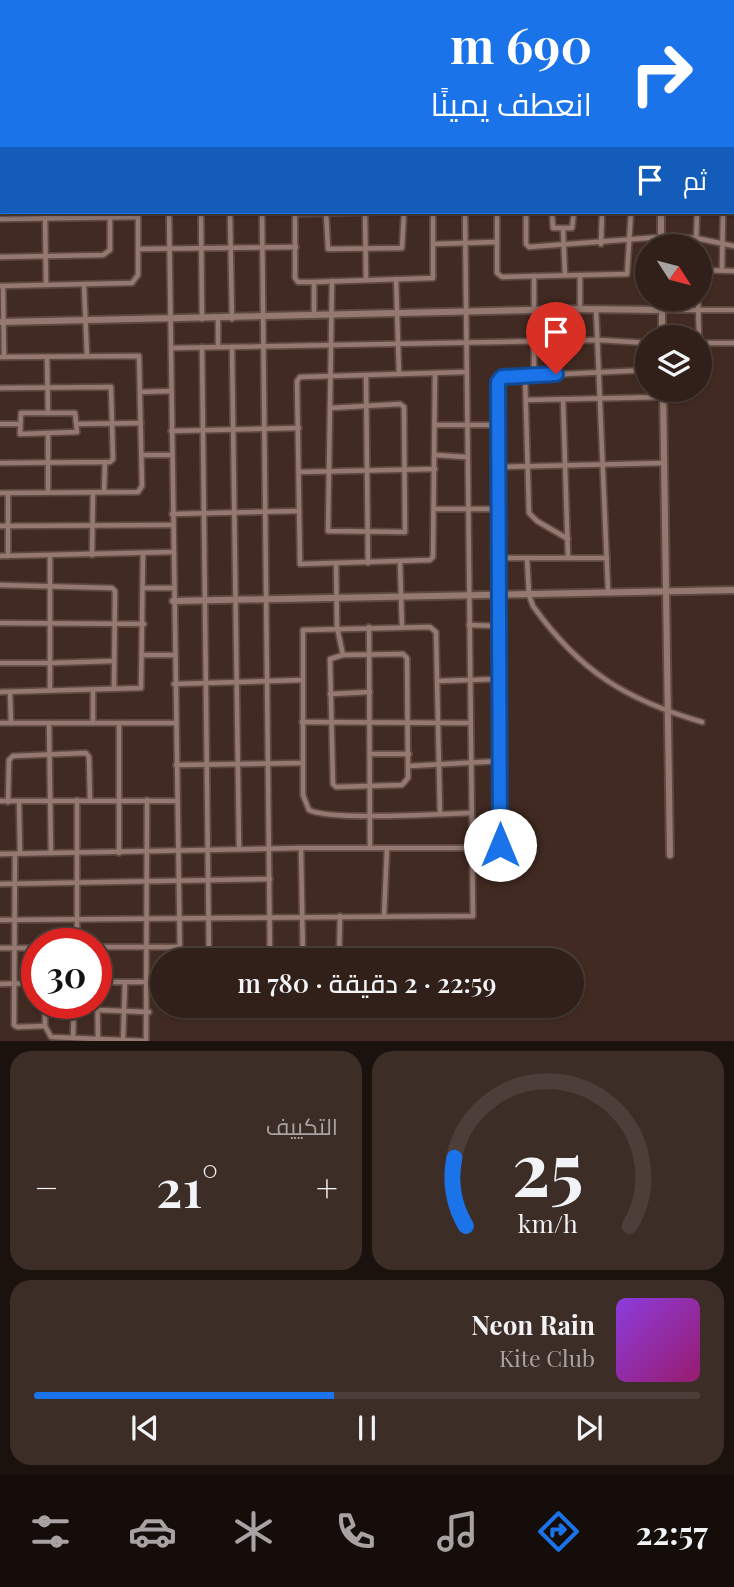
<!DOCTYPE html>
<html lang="ar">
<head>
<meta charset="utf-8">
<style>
	:root { --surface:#31201a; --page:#3d2d27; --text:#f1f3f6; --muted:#a8a3a2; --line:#4c3e39; --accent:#1a73e8 }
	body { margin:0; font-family:"Playfair Display",Cairo,serif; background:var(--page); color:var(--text); direction:rtl; height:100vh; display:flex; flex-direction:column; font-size:26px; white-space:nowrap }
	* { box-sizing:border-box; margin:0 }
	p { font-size:23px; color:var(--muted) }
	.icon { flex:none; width:38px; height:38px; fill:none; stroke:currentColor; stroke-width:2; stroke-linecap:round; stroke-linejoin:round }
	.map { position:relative; height:1041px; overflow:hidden; direction:ltr }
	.panel { display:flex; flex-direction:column; gap:10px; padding:10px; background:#1b120e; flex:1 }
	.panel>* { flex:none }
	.banner { position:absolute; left:0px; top:0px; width:735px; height:214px; box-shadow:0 2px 5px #0004,0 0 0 2px var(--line); direction:rtl; background:#1a73e8; color:#fff; overflow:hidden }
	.needle { width:46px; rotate:126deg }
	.fabs { position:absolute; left:635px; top:234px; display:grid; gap:14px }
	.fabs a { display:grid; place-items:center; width:77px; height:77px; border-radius:50%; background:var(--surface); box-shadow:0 2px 5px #0004,0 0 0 2px var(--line); font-size:35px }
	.speed { position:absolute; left:21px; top:928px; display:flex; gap:14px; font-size:35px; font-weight:700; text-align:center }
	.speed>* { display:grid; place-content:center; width:91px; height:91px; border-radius:50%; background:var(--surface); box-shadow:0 2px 5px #0004,0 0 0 2px var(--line); line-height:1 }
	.speed .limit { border:10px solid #d22; background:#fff; color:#111 }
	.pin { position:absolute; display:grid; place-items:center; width:60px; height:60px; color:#fff; margin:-72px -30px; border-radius:50% 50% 50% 0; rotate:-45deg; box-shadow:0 0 7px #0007 }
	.pin .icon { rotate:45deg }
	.me { position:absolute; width:77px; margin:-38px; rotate:0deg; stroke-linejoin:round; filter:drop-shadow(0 0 5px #0008) }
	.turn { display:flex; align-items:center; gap:24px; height:147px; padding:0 28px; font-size:32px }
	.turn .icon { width:91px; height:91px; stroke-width:2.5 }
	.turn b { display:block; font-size:49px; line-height:60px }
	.then { display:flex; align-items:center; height:66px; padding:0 28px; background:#0003; gap:14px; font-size:26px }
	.big { font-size:52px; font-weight:600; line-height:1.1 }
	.panel .card { flex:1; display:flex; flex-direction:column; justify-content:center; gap:10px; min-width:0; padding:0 24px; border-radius:21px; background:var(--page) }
	.panel .dial { align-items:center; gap:0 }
	.dial svg { height:182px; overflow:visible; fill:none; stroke:var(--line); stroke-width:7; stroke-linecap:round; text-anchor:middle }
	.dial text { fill:var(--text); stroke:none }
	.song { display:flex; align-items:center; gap:21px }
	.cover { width:84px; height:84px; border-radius:10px; background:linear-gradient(135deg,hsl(270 70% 55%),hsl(320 70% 35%)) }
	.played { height:7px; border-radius:4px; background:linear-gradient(90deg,var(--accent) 45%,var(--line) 45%) }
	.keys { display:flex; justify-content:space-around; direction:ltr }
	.heat { display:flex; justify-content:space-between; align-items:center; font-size:38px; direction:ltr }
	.panel .tiles { flex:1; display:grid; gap:10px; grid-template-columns:1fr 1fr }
	.card:last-child { grid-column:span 2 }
	.trip { position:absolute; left:150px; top:948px; width:434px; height:70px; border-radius:35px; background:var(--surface); box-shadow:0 2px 5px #0004,0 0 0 2px var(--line); font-weight:600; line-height:70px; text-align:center; direction:rtl }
	.menu { display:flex; height:112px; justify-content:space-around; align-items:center; background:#140d0a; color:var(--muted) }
	.menu .icon { width:49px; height:49px }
	.menu .current { color:var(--accent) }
	.menu b { font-size:32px; color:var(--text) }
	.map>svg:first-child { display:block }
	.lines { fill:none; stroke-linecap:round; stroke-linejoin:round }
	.minor-casing { stroke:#5d4942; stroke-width:8 }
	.tertiary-casing { stroke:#5d4942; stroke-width:10 }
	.minor { stroke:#957970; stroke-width:4.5 }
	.tertiary { stroke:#957970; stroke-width:6 }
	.route-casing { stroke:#114b97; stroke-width:18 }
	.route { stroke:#1a73e8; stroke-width:12 }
</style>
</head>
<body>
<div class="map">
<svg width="734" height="1041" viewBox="0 0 734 1041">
	<rect width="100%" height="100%" fill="#412a22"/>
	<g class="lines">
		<g class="minor-casing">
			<g id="minor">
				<path d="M0 0 2 84"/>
				<path d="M28 0 29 2"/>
				<path d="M57 0V2"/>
				<path d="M138 0V2"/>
				<path d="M168 0V2"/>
				<path d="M194 0V2"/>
				<path d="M225 0V2"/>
				<path d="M262 0V2"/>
				<path d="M321 0 322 2"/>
				<path d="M431 0V2"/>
				<path d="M463 0V2"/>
				<path d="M494 0V2"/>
				<path d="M523 0V2"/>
				<path d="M601 0V2"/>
				<path d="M630 0V2"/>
				<path d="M693 0V2"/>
				<path d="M723 0V2"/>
				<path d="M80 2V0"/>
				<path d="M108 2V0"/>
				<path d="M295 2V0"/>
				<path d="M360 2V0"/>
				<path d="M399 2V0"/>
				<path d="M550 2V0"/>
				<path d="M573 2V0"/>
				<path d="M733 27H734"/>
				<path d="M733 78H734"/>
				<path d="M733 112H734"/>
				<path d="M0 119H2"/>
				<path d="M733 144H734"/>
				<path d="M0 151H2"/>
				<path d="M733 171H734"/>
				<path d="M0 180H2"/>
				<path d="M733 207H734"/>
				<path d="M45 212 46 284"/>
				<path d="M169 212 180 961"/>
				<path d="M201 212 202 319"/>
				<path d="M230 212 232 319"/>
				<path d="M262 212 270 961"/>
				<path d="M295 212V278L298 282H314L433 278V212"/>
				<path d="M326 212 328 249 402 248 404 212"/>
				<path d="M365 212 366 280"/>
				<path d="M497 212V273L502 277 627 274 631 212"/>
				<path d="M526 212V244L529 247 661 237 696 238 734 246"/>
				<path d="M552 212 553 228H572L574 212"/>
				<path d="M296 214 380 212"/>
				<path d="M0 219 138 217"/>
				<path d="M563 228 565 275"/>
				<path d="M433 244 497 242"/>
				<path d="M601 244 602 212"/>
				<path d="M696 247 697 212"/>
				<path d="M139 249 296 247"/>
				<path d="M0 257 103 255 110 250V212"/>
				<path d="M700 270 734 271"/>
				<path d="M722 270 723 212"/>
				<path d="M396 279 399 374"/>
				<path d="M314 282V316"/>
				<path d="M84 285 87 356"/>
				<path d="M0 286 132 283 138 275V212"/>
				<path d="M3 286 4 357"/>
				<path d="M698 299 699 338"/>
				<path d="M580 309V275"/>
				<path d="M596 309 608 590"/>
				<path d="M662 310H734"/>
				<path d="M700 343H734"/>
				<path d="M202 347 209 961"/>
				<path d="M218 347V319"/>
				<path d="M232 347 239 849"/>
				<path d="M171 348 599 340 648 343"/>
				<path d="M0 357 139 356 142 486 138 492 0 493"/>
				<path d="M47 357 48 413"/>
				<path d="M435 373 433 557 430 560 300 564 297 381 300 377 465 372"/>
				<path d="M366 375 368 563"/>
				<path d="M525 376 529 513 537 521 568 539"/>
				<path d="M534 376V276"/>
				<path d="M0 388 111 387 113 459 110 462 0 463"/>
				<path d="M141 392 171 391"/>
				<path d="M563 399 568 558"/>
				<path d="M526 400 663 397"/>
				<path d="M330 408 400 404 404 407 405 532 328 531 332 281"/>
				<path d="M21 413H75L77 432 20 434Z"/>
				<path d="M0 424H19"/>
				<path d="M77 424 141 423"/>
				<path d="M435 425H498"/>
				<path d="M171 431 299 428"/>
				<path d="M48 435V492"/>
				<path d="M142 455H171"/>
				<path d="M435 455 466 457"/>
				<path d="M498 467 664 463"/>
				<path d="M299 472 435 469"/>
				<path d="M104 492 105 462"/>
				<path d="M8 493V556"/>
				<path d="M435 509H499"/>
				<path d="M172 514 299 511"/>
				<path d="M0 526 172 525"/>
				<path d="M92 555 93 493"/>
				<path d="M0 556 173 552"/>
				<path d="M499 558H607"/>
				<path d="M527 558 529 595 533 606C580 672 627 700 702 722"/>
				<path d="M400 562 402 627"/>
				<path d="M336 564 337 627 343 655"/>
				<path d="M0 585 112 588 115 591 114 689"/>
				<path d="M143 588H173"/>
				<path d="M0 623 144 624"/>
				<path d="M469 625 499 626"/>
				<path d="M369 627 370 848"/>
				<path d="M403 654 407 658 408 778 402 785 336 787 333 784 330 659 343 655Z"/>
				<path d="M143 655H174"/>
				<path d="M0 663H50V556"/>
				<path d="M438 681 499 679"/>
				<path d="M174 684 302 680"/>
				<path d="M50 690V663L113 661"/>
				<path d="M93 690V723"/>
				<path d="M0 692 141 688 143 554"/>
				<path d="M10 692 11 723"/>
				<path d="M330 694 370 692"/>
				<path d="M302 722 469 723"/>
				<path d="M0 723H175"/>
				<path d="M49 723 51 853"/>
				<path d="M370 754H409"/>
				<path d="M176 765 302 763"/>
				<path d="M409 766 500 761"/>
				<path d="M0 801H176"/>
				<path d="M8 802 9 760 13 756 86 753 89 757 90 800"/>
				<path d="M19 802 20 853"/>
				<path d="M440 814 436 632 430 627 303 630V795L309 810C331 821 440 814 470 813"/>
				<path d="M301 848 303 961"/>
				<path d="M119 853V723"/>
				<path d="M0 854 301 848H498V381L502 377 648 370"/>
				<path d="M15 854 14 1025 17 1027 45 1026"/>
				<path d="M0 884 270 879"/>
				<path d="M384 916 387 848"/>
				<path d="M0 920 473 916 465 212"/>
				<path d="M77 943V800"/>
				<path d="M96 947H179"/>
				<path d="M0 948H37"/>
				<path d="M339 961 340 916"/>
				<path d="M96 982H163"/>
				<path d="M97 982 98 1040"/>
				<path d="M0 984 37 983"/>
				<path d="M45 1003V1026L51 1037 145 1041"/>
				<path d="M97 1010 149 1012"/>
				<path d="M73 1038 74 1003"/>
				<path d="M123 1040 125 983"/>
				<path d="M146 1041 147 800"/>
			</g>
		</g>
		<g class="tertiary-casing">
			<g id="tertiary">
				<path d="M660 0V2"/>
				<path d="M661 212V247"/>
				<path d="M662 299V338"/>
				<path d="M0 322 580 309 662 310"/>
				<path d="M663 390 670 855"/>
				<path d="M173 601 734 590"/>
			</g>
		</g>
		<use href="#minor" class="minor"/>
		<use href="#tertiary" class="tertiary"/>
	</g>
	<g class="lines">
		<g class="route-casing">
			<path id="route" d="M500 845 498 382 502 377 556 374"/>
		</g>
		<use href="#route" class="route"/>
	</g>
</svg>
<div class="fabs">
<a><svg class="needle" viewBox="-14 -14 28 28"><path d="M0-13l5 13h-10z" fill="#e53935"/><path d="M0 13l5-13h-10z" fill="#a8a3a2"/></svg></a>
<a><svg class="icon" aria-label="layers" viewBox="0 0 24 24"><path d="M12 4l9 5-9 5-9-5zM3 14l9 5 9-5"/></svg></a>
</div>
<div class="speed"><div class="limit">30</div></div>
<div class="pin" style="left:556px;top:374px;background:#d93025"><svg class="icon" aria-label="arrive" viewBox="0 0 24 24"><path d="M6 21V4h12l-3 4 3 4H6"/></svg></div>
<svg class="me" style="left:500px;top:845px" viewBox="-20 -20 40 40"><circle r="19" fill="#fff"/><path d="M0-13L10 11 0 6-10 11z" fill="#1a73e8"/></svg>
<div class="trip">22:59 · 2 دقيقة · 780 m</div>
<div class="banner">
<div class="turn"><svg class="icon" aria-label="right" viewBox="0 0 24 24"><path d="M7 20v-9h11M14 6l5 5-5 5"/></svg><div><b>690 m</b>انعطف يمينًا</div></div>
<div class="then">ثم<svg class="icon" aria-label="arrive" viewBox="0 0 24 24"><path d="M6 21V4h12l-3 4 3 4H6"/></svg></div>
</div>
</div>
<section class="panel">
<div class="tiles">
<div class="card dial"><svg viewBox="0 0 100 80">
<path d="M14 69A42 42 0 1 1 86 69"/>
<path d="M14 69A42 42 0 0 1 9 39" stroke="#1a73e8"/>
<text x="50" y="56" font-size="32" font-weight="700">25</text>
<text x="50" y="72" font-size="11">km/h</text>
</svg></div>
<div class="card"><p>التكييف</p>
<div class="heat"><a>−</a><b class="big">21°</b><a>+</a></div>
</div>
<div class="card">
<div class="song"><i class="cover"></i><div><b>Neon Rain</b><p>Kite Club</p></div></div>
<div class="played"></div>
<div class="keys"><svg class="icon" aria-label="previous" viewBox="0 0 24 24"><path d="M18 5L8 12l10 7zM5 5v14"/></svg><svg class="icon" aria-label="pause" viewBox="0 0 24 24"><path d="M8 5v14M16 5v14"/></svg><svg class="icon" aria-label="next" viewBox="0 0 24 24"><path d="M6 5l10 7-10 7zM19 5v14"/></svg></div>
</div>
</div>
</section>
<nav class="menu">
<b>22:57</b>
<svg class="icon current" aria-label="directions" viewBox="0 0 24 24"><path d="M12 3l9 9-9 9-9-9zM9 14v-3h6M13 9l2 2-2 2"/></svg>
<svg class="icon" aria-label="music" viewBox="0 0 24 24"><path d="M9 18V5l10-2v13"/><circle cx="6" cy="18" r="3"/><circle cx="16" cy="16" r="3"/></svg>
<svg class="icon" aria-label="phone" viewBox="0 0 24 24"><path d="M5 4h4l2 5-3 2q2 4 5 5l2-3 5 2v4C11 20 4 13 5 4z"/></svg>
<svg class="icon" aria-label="climate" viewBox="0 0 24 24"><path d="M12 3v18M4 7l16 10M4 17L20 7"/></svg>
<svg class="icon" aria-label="car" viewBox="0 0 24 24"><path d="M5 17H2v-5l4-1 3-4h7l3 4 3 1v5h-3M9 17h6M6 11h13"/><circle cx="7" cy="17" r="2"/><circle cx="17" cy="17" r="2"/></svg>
<svg class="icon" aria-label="filters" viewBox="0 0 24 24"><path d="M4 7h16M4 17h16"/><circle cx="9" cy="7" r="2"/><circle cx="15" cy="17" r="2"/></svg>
</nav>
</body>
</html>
